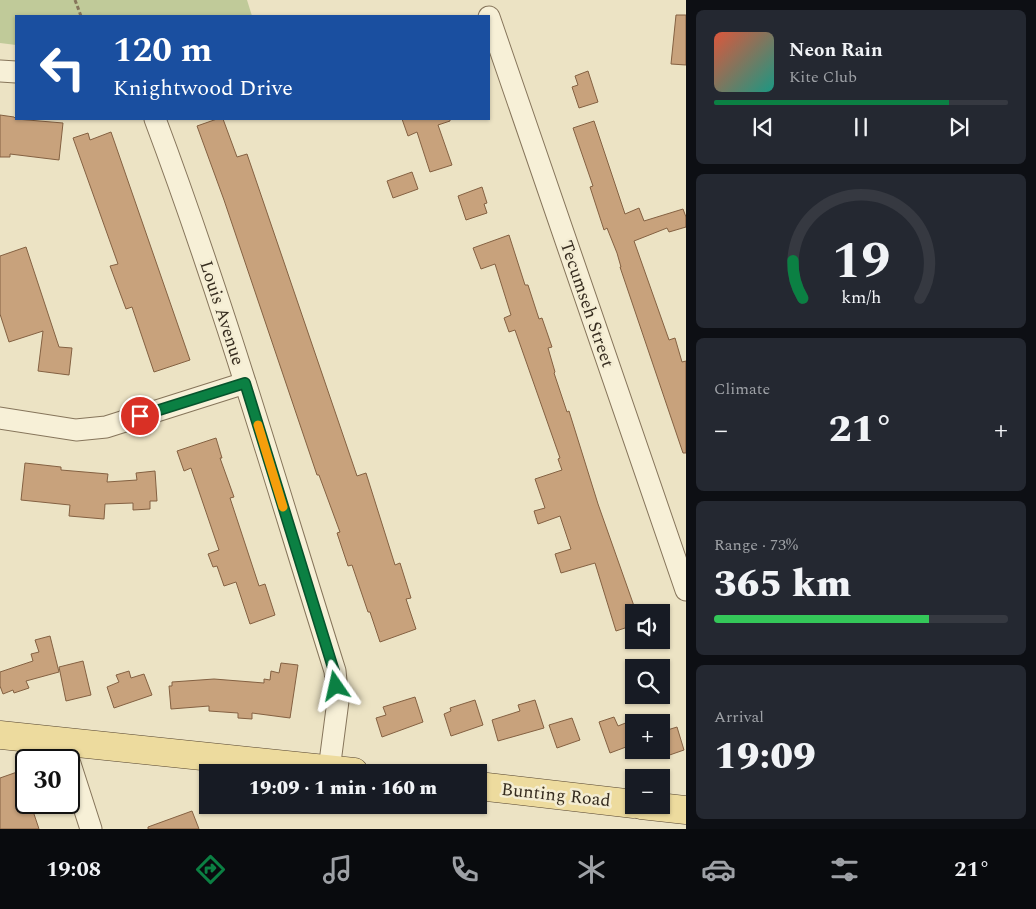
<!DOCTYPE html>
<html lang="en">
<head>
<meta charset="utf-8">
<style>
	:root { --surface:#171b24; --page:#242831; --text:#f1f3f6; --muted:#9ea1a6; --line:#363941; --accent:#0b8043 }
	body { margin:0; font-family:Spectral,serif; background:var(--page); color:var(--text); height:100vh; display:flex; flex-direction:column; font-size:19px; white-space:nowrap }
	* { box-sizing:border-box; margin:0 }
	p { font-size:16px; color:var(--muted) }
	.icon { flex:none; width:28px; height:28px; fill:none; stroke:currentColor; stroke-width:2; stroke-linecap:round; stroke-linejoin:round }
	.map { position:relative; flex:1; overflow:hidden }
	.sheet { display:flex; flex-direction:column; gap:10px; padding:10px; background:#0d0f14; width:350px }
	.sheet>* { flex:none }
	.guide { position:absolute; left:15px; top:15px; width:475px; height:105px; border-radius:0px; box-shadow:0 1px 4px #0004; background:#1a4fa0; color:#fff; overflow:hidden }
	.fabs { position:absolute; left:625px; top:604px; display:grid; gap:10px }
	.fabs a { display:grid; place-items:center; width:45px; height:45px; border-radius:0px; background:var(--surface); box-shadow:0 1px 4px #0004; font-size:25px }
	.speed { position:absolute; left:15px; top:749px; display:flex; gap:10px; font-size:25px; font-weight:700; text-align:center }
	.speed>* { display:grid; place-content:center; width:65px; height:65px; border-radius:50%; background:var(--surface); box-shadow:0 1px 4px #0004; line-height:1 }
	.speed .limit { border:2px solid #111; border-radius:8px; background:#fff; color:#111 }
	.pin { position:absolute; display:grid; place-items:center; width:42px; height:42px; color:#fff; margin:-21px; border:2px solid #fff; border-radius:50%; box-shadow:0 1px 5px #0007 }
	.me { position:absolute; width:55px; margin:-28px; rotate:349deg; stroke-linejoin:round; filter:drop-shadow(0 0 4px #0008) }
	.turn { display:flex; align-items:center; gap:18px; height:105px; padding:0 15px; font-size:22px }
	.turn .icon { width:65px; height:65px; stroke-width:2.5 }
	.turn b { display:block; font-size:35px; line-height:42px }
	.big { font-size:38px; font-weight:800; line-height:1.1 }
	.sheet .tile { flex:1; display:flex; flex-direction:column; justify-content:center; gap:8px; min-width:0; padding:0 18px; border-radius:8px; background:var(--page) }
	.sheet .dial { align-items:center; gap:0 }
	.dial svg { height:130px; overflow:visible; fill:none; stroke:var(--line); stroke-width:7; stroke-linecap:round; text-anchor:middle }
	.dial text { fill:var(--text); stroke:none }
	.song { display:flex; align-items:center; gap:15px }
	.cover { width:60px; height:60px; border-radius:8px; background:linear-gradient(135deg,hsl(10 70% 55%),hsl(170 70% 35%)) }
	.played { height:5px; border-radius:2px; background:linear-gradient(90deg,var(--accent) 80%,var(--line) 80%) }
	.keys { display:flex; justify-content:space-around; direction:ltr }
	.heat { display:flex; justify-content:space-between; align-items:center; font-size:28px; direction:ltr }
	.charge { height:8px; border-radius:4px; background:linear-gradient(90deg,#34c759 73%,var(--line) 0) }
	.trip { position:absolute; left:199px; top:764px; width:288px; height:50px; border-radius:0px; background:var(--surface); box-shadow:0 1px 4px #0004; font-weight:800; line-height:50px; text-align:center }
	.tabs { display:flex; height:80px; justify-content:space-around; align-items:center; background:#090b0e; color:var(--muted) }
	.tabs .icon { width:35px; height:35px }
	.tabs .current { color:var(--accent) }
	.tabs b { font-size:22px; color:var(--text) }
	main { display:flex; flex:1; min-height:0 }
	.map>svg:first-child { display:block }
	.green { fill:#c0ca99 }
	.building { fill:#c8a27c; stroke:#846142 }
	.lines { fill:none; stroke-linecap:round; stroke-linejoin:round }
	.minor-casing { stroke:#86755b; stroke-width:23 }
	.major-casing { stroke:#54432f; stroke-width:29 }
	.path { stroke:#86755b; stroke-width:3; stroke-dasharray:4 2.5; stroke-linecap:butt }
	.minor { stroke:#f7f0d7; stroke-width:21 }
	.major { stroke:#eddb9e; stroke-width:28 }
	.route-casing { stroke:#07532c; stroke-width:12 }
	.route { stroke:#0b8043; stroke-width:9 }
	.slow { stroke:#f59e0b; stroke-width:9 }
	.labels { text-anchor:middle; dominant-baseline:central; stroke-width:5; stroke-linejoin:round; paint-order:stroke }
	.street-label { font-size:18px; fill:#362c1f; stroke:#f4edd3 }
</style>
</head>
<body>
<main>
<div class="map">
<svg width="686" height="829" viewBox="0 0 686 829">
	<rect width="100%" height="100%" fill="#ece3c4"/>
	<path class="green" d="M0 0H247L252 16H16V45L0 43Z"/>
	<g class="building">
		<path d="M676 15H686V65L671 64Z"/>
		<path d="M588 71 598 102 579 108 572 87 578 85 575 76Z"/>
		<path d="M0 115 14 117 16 119 63 123 59 160 10 154V157H0Z"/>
		<path d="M217 119H223L237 157 247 154 357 476 366 473 395 565 400 563 411 598 406 599 416 629 380 642 370 612H368L352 565 348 566 337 533 340 532 319 475H317L224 200 197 126Z"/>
		<path d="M402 119H450V121L438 125 452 165 430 172 417 132 408 136Z"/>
		<path d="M594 121 625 214 639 208 644 221 683 209 686 217V227L669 232 667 228 634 241 669 340 675 338 682 362 686 361V453H683L620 267H621L617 253 607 228 604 230 590 187 593 186 573 128Z"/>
		<path d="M111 132 190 360 154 372 132 307 126 309 110 266 118 264 73 138 88 133 90 140Z"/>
		<path d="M412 172 418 189 393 198 387 181Z"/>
		<path d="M482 187 487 203 484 204 487 213 466 220 458 196Z"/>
		<path d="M509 235 525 285H528L539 319 542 318 552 347 548 348 555 372 554 373 567 412 569 411 598 504 634 606V625L616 631 595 563 561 573 555 554 571 549 560 516 538 524 534 511 545 508 535 479 562 470 558 459 560 458 515 330 509 332 504 318 511 315 495 264 481 269 473 248Z"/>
		<path d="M26 247 59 347 72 348 69 375 38 371 43 331 9 342 0 314V256Z"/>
		<path d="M216 438 222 458H220L234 497 230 498 259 586 265 584 275 615 250 624 236 582 224 586 217 566 213 567 208 554 219 550 191 468 184 471 177 451Z"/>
		<path d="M25 463 61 467V470L108 474 107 482 137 480 136 473 155 471 157 501H150V509L133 510V503L105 504 104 519 69 516 70 505 21 500Z"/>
		<path d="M50 636 59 672 26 681 29 688 14 693 13 690 3 694 0 686V672L33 661 31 654 39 652 35 640Z"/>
		<path d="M83 661 91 695 66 701 59 667Z"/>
		<path d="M281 663 298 665 290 718 252 713V719L238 718V713L209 711V706L171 709 169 686H172V682L214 679 264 683V679L270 680 271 671 279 673Z"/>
		<path d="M129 671 131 678 144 674 152 695 114 708 107 687 119 682 116 675Z"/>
		<path d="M415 697 423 722 382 737 376 718 386 715 383 707Z"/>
		<path d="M475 700 483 725 451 736 444 714 451 711 450 708Z"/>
		<path d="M535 700 544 728 498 741 492 720 520 711 518 705Z"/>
		<path d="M614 717 618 726 628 722 630 727 634 726V744L610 753 599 722Z"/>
		<path d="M572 718 580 740 557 748 549 725Z"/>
		<path d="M677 727 684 750 661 758V732Z"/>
		<path d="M20 771 26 788V802H30L39 829H0V778Z"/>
		<path d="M192 811 199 829H148V827Z"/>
	</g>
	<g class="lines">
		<g class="minor-casing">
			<g id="minor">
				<path d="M489 17 686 590"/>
				<path d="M0 71 16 72"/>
				<path d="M155 119C223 300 277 487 335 671L338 701 329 770"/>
				<path d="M0 418 76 430 106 427 245 383"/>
				<path d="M63 742 91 829"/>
			</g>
		</g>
		<g class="major-casing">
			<g id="major">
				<path d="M0 735 354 772"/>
				<path d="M478 786 634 804"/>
				<path d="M641 805 686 810"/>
			</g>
		</g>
		<path class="path" d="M75 0 81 16"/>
		<use href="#minor" class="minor"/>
		<use href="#major" class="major"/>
	</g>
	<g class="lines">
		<g class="route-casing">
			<path id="route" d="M140 416 245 383 334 671 336 686"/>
		</g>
		<use href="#route" class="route"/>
		<path class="slow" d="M258 425 283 507"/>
	</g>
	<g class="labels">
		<g class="street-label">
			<text transform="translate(587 304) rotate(71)">Tecumseh Street</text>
			<text transform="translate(222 313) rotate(72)">Louis Avenue</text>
			<text transform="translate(556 795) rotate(6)">Bunting Road</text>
		</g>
	</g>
</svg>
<div class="fabs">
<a><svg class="icon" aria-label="sound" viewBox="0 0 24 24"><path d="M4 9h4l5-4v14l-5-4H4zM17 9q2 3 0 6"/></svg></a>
<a><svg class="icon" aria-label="search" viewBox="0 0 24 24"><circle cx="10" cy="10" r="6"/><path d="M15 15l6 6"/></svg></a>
<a>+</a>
<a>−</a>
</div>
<div class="speed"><div class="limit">30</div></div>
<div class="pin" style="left:140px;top:416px;background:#d93025"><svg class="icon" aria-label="arrive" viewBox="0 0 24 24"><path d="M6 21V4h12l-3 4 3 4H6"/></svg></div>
<svg class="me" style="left:336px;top:686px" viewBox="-20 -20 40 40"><path d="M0-17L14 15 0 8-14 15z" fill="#0b8043" stroke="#fff" stroke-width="4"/></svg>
<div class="trip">19:09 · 1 min · 160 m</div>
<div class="guide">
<div class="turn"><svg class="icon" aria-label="left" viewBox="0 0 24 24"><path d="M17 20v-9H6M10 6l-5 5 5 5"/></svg><div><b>120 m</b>Knightwood Drive</div></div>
</div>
</div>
<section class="sheet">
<div class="tile">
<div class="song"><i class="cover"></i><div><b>Neon Rain</b><p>Kite Club</p></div></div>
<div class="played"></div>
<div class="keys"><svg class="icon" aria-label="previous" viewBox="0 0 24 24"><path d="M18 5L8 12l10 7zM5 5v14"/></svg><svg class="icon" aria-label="pause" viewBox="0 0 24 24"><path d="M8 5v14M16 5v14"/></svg><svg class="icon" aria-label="next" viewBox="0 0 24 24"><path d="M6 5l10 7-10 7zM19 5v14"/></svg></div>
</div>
<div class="tile dial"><svg viewBox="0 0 100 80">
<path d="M14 69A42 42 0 1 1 86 69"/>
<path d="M14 69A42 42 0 0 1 8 46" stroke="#0b8043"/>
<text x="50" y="56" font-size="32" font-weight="700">19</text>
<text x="50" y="72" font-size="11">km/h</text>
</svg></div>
<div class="tile"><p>Climate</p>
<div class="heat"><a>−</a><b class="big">21°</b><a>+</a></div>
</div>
<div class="tile"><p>Range · 73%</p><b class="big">365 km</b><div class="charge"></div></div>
<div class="tile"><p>Arrival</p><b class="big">19:09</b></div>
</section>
</main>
<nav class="tabs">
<b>19:08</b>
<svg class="icon current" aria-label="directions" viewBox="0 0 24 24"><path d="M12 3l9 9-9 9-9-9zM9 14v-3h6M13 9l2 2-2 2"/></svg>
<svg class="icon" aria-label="music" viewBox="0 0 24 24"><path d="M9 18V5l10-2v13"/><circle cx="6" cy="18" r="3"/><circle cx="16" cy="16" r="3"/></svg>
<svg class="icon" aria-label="phone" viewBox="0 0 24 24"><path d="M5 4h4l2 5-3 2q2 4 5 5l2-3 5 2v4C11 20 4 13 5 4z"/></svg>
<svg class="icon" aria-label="climate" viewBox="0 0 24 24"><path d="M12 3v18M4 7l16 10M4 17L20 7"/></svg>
<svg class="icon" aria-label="car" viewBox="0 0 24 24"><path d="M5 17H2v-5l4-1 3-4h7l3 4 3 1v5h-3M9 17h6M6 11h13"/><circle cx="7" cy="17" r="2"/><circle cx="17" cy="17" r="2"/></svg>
<svg class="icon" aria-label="filters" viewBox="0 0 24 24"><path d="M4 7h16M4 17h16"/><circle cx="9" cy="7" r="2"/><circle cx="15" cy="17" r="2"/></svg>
<b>21°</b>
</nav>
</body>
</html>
